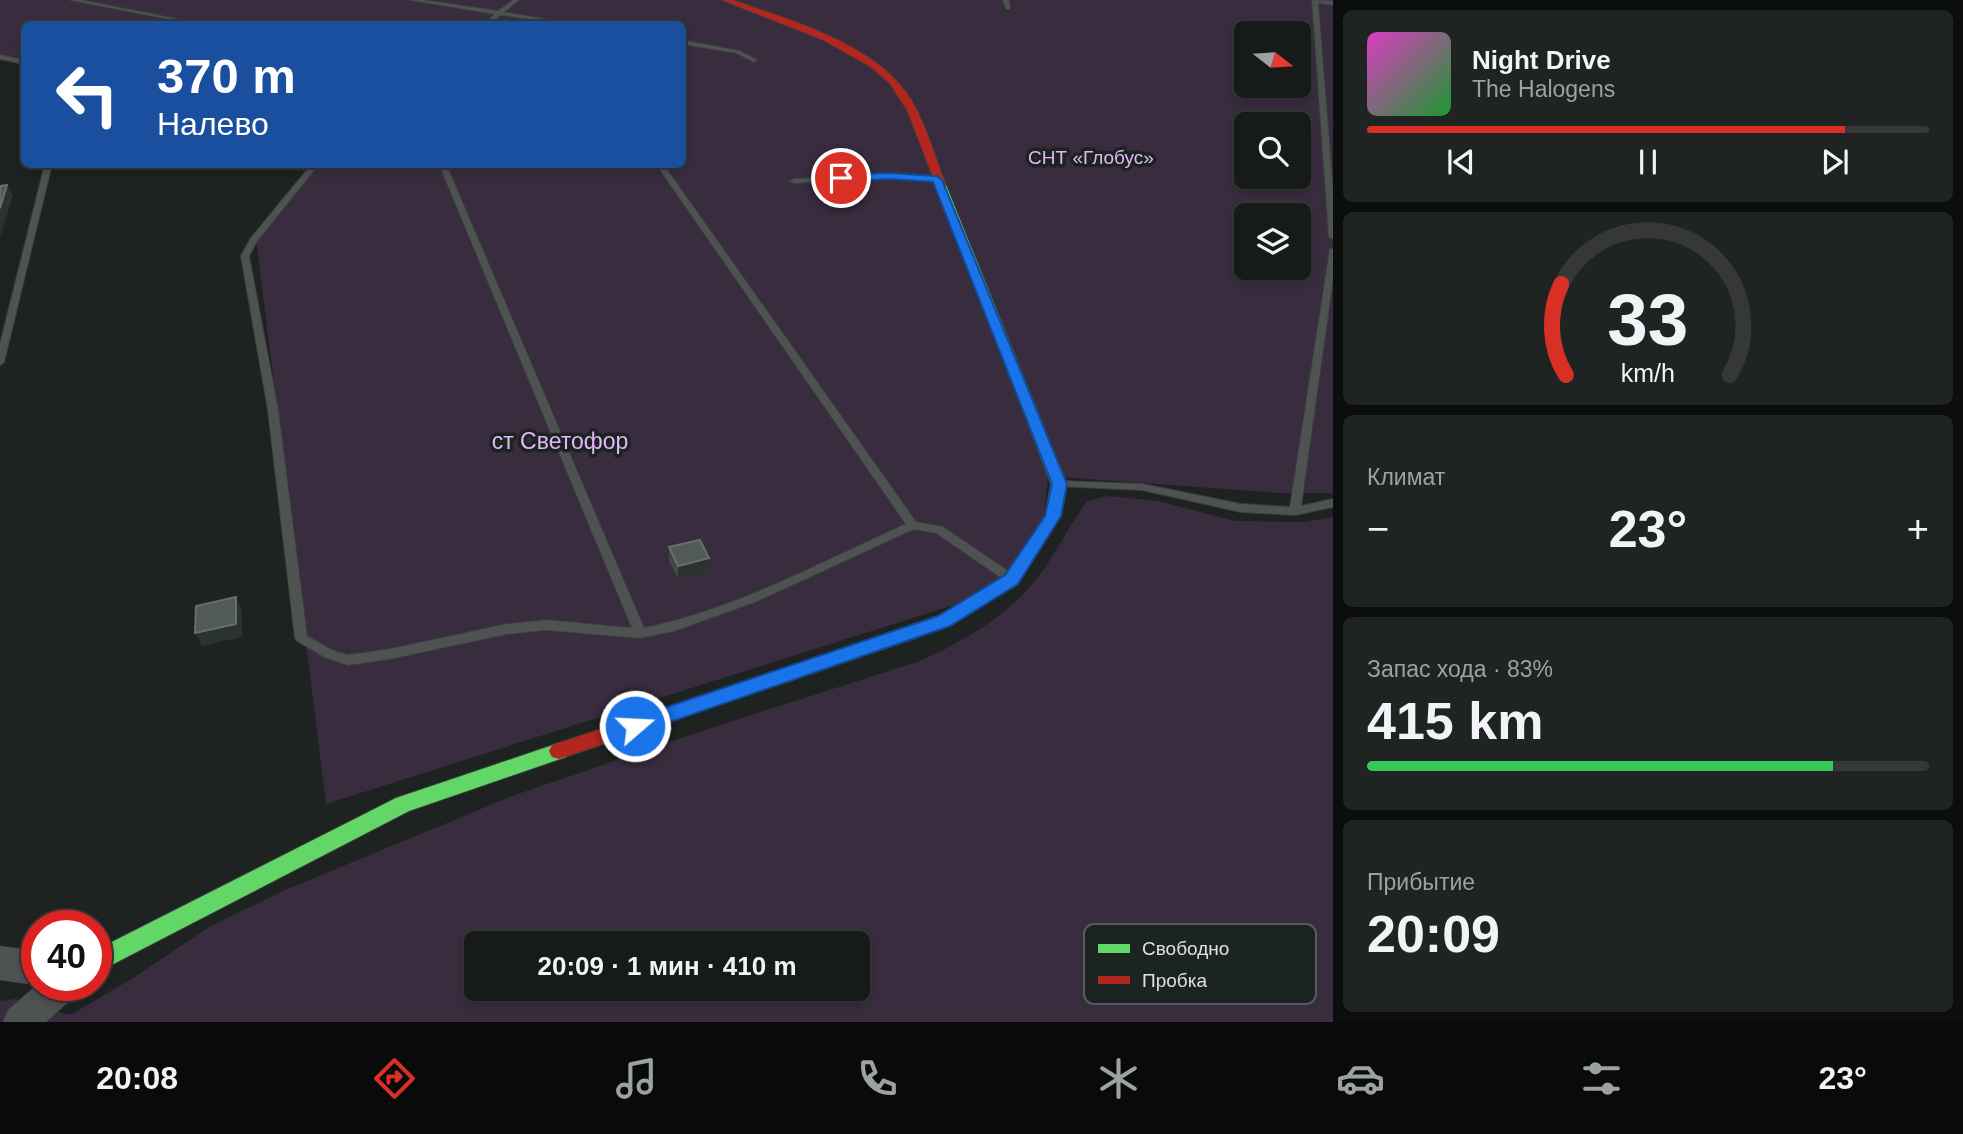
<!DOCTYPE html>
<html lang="ru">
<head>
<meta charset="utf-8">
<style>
	:root { --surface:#161a18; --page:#1f2321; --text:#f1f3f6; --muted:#9ea1a2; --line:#353837; --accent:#d93025 }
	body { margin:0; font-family:Arial,sans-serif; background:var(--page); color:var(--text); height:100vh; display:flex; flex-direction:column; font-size:26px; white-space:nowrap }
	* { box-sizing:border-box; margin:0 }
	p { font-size:23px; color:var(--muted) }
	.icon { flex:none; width:38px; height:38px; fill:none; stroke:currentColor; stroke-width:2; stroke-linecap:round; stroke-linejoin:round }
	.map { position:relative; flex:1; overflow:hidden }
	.sheet { display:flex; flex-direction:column; gap:10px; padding:10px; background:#0c0e0d; width:630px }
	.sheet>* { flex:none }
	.top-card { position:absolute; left:21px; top:21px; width:665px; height:147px; border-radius:10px; box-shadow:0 4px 10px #0003,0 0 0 2px var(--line); background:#1a4fa0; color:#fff; overflow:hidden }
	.needle { width:46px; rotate:107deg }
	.fabs { position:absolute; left:1234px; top:21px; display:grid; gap:14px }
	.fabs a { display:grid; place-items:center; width:77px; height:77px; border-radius:10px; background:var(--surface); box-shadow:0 4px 10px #0003,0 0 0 2px var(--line); font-size:35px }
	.speed { position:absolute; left:21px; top:910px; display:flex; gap:14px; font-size:35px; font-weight:700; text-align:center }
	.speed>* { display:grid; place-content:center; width:91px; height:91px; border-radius:50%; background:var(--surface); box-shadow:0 4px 10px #0003,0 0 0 2px var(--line); line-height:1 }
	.speed .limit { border:10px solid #d22; background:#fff; color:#111 }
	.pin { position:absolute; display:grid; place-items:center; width:60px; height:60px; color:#fff; margin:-30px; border:4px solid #fff; border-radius:50%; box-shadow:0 2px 7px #0007 }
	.me { position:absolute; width:77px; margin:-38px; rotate:71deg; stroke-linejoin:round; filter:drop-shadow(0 0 5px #0008) }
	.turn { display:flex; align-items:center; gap:24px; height:147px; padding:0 21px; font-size:32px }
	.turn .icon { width:91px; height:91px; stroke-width:2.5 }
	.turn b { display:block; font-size:49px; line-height:60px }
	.big { font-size:52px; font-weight:800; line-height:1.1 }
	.sheet .card { flex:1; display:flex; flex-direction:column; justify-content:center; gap:10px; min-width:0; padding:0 24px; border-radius:10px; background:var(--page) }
	.sheet .dial { align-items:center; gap:0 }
	.dial svg { height:182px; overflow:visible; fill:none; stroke:var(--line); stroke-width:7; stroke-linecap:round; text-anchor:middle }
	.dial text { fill:var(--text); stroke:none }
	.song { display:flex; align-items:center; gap:21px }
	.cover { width:84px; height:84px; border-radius:10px; background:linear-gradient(135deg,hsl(310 70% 55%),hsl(130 70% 35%)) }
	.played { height:7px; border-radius:4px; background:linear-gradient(90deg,var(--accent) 85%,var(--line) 85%) }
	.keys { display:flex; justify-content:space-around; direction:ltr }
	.heat { display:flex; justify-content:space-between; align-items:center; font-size:38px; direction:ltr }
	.charge { height:10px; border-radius:5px; background:linear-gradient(90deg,#34c759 83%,var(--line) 0) }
	.trip { position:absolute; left:464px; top:931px; width:406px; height:70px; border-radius:10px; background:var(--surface); box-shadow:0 4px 10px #0003,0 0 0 2px var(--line); font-weight:800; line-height:70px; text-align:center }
	.tabs { display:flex; height:112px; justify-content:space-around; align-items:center; background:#090a0a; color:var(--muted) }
	.tabs .icon { width:49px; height:49px }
	.tabs .selected { color:var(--accent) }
	.tabs b { font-size:32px; color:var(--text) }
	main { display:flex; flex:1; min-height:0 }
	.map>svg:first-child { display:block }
	.green { fill:#382c3e; fill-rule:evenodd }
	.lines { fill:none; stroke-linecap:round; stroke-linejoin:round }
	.lane-casing { stroke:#3a3e3d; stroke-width:2 }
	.street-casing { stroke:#3a3e3d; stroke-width:1 }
	.fast-casing { stroke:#3a3e3d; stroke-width:2 }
	.jam-casing { stroke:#3a3e3d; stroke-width:2 }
	.lane { fill:#4e5251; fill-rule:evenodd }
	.street { fill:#4e5251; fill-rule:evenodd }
	.fast { fill:#63d668; fill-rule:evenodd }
	.jam { fill:#b3261e; fill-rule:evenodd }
	.wall { fill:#404947 }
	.shaded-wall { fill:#2b3330 }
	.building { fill:#515a57; stroke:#666f6c; stroke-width:2 }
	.route { fill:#1a73e8; stroke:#114b97; stroke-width:2 }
	.labels { text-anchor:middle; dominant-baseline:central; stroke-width:7; stroke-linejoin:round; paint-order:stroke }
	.far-park-label { font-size:19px; fill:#e2b6f8; stroke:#1c2421 }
	.park-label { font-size:23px; fill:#e2b6f8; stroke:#1c2421 }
	.key { fill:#1c2421; stroke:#565d5a; stroke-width:2 }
	.key-label { font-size:19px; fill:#dce2e0 }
</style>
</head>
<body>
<main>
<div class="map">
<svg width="1333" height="1022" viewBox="0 0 1333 1022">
	<rect width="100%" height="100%" fill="#1e2220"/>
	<g class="green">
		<path d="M0 0H1333V493H1279L1048 476 1042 535 982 596 326 804 256 238 316 165 682 164V24H24V64L0 60ZM1246 33H1298V86H1246ZM1246 124H1298V177H1246ZM1246 215H1298V268H1246Z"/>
		<path d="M1108 496 1158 501 1235 521 1305 522 1333 517V1022H0V1001L16 999 70 1015 133 978 209 927 285 890 440 826 512 796 714 727 920 661C968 639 1013 613 1044 569 1059 547 1071 523 1087 501ZM476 943H858V989H476Z"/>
	</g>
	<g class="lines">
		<g class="lane-casing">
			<g id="lane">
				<path d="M70 0H81L203 24H194Z"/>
				<path d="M410 0H423L498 11 513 0H519L504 12 574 24H564L501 15 489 24H484L495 14Z"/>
				<path d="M1003 0H1009L1010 9H1006Z"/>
				<path d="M1312 0 1333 1V5L1318 3 1333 190V239L1329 237Z"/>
				<path d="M682 40 740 51 757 60 754 62 736 53 682 44Z"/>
				<path d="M0 55 24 60V64L0 59Z"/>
				<path d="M45 164H52L4 362 0 365V344Z"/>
				<path d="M312 164H319L257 241 249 256 278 410 307 636 334 651 348 655 390 649 507 624 546 620 632 628 439 164H446L644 628C736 609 821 562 906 524L656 164H663L916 522 943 527 1014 575 1016 578 1014 581H1006L936 533 914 529 755 602 674 631 640 638 546 630 507 634 390 659 348 665 326 658 297 641 295 638 268 410 241 256 251 238Z"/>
				<path d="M889 174 937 178 941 180 937 182 889 178 794 183 790 181 794 179Z"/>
				<path d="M1330 249H1333V279L1301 506 1333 499V507L1295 515 1241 512 1142 490 1058 486 1057 484 1062 481 1142 484 1241 504 1290 507Z"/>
			</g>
		</g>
		<g class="street-casing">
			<g id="street">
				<path d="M0 946 37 951V985L0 980Z"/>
				<path d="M37 985H79L74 997 46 1022H3L8 1010Z"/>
			</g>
		</g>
		<g class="fast-casing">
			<g id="fast">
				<path d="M941 182 946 185 1067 484 1061 516 1018 583 950 626 854 659 848 657 845 652 848 647 938 616 1006 575 1045 515 1051 484 936 185Z"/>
				<path d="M559 743 566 745 569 751 566 757 409 811 96 973V950L396 798Z"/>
			</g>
		</g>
		<g class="jam-casing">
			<g id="jam">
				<path d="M722 0H733C792 21 878 44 912 101 927 127 935 157 946 185L945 187 936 185 907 110 890 84 871 67 823 40Z"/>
				<path d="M854 645 860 647 863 652 860 657 559 759 552 757 549 751 552 745 559 743Z"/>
			</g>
		</g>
		<use href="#lane" class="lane"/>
		<use href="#street" class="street"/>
		<use href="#fast" class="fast"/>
		<use href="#jam" class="jam"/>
	</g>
	<path class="wall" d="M669 547 708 572 678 579 669 561Z"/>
	<g class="shaded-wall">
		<path d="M7 185 13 196 0 237V208Z"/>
		<path d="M709 558 708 572 678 579V566Z"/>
		<path d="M236 597 242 611V637L202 646 195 633Z"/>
	</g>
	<g class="building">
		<path d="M7 185 0 208V186Z"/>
		<path d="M700 540 709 558 678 566 669 547Z"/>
		<path d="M236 597V624L195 633 196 606Z"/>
	</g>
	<path class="route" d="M889 173 937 176 942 180 1067 484 1061 516 1018 584 950 626 635 734 628 731 625 726 628 720 938 616 1005 575 1045 516 1052 484 933 182 889 179 841 182 836 178 841 175Z"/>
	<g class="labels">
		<g class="far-park-label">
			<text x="1091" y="157">СНТ «Глобус»</text>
		</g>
		<g class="park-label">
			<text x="560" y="441">ст Светофор</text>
		</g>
	</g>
	<rect x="1084" y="924" width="232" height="80" rx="10" class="key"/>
	<rect x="1098" y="944" width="32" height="9" fill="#63d668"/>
	<rect x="1098" y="976" width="32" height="8" fill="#b3261e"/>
	<g class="key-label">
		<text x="1142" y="955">Свободно</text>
		<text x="1142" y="987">Пробка</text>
	</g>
</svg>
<div class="fabs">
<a><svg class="needle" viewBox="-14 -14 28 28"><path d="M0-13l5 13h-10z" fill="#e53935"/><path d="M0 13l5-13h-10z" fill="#9ea1a2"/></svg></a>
<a><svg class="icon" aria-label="search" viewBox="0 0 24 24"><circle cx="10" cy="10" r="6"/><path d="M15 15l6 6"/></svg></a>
<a><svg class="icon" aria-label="layers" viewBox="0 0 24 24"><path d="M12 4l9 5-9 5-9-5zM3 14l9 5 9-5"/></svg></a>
</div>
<div class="speed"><div class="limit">40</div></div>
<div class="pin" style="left:841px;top:178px;background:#d93025"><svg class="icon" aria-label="arrive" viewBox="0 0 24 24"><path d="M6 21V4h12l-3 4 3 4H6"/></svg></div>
<svg class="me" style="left:635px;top:726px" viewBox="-20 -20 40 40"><circle r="17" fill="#1a73e8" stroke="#fff" stroke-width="3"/><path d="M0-11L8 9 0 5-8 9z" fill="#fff"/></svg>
<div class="trip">20:09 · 1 мин · 410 m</div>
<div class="top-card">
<div class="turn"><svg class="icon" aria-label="left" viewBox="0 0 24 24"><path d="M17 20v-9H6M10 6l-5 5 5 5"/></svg><div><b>370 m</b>Налево</div></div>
</div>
</div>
<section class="sheet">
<div class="card">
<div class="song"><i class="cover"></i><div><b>Night Drive</b><p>The Halogens</p></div></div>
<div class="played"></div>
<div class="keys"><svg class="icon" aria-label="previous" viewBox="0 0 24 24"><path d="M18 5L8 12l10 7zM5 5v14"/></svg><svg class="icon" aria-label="pause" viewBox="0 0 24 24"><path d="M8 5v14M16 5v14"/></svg><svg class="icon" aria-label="next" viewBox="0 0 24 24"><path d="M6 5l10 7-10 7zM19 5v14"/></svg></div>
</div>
<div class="card dial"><svg viewBox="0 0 100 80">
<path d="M14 69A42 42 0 1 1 86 69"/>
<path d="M14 69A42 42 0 0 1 12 29" stroke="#d93025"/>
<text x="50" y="56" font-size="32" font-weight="700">33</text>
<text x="50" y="72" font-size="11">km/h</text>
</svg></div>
<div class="card"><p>Климат</p>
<div class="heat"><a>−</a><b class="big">23°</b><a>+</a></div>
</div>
<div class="card"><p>Запас хода · 83%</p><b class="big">415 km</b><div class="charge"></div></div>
<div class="card"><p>Прибытие</p><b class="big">20:09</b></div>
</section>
</main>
<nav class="tabs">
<b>20:08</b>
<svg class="icon selected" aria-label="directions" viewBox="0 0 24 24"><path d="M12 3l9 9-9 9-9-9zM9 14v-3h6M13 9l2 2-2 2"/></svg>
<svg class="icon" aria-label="music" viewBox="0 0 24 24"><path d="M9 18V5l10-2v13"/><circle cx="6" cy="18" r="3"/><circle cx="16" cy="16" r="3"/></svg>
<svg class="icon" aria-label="phone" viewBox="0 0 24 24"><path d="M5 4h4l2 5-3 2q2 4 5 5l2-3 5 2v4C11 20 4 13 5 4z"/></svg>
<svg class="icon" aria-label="climate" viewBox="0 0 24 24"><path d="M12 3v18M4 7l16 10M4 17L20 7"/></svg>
<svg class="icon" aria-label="car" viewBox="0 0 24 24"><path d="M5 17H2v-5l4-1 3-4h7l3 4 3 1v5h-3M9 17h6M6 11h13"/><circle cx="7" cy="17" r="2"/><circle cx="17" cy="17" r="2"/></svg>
<svg class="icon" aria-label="filters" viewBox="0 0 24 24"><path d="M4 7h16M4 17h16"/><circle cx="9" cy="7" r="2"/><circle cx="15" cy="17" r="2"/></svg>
<b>23°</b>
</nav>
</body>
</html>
